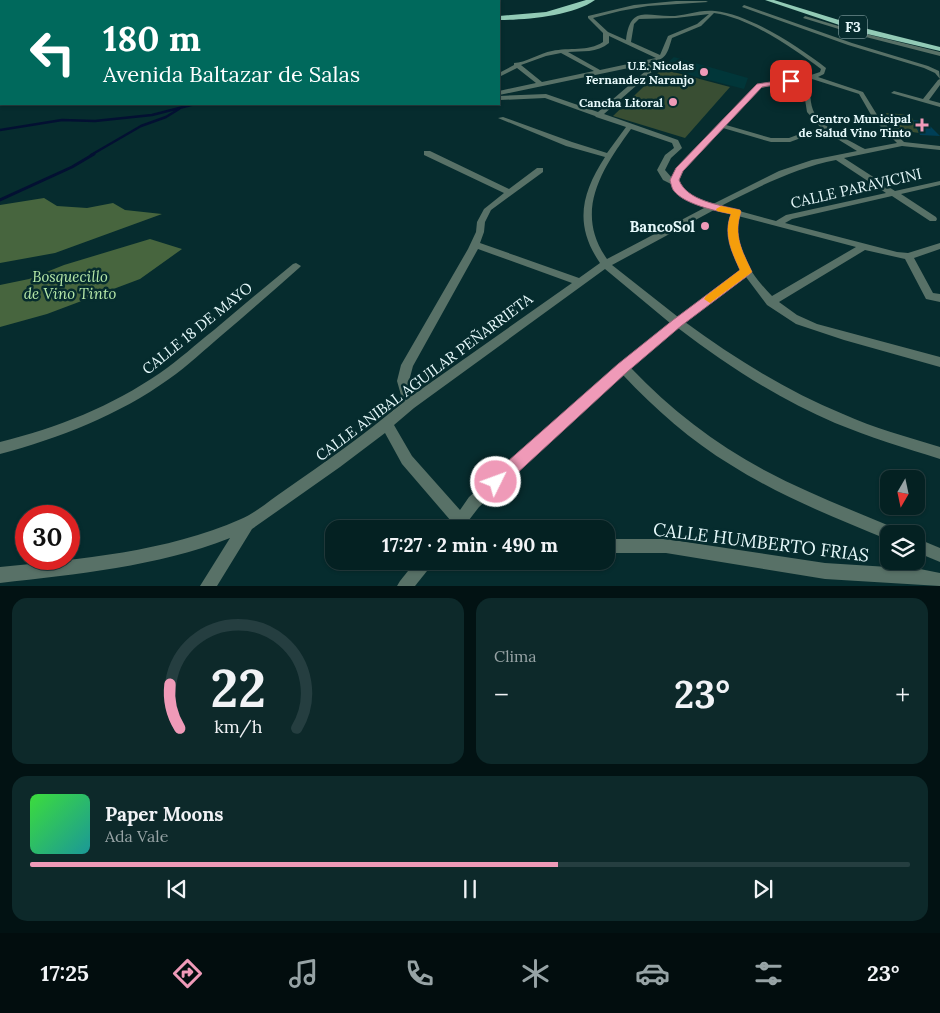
<!DOCTYPE html>
<html lang="es">
<head>
<meta charset="utf-8">
<style>
	:root { --surface:#042122; --page:#0d292a; --text:#f1f3f6; --muted:#97a3a5; --line:#253e40; --accent:#ef9ab8 }
	body { margin:0; font-family:Lora,serif; background:var(--page); color:var(--text); height:100vh; display:flex; flex-direction:column; font-size:19px; white-space:nowrap }
	* { box-sizing:border-box; margin:0 }
	p { font-size:16px; color:var(--muted) }
	.icon { flex:none; width:28px; height:28px; fill:none; stroke:currentColor; stroke-width:2; stroke-linecap:round; stroke-linejoin:round }
	.map { position:relative; height:586px; overflow:hidden }
	.side { display:flex; flex-direction:column; gap:12px; padding:12px; background:#021213; flex:1 }
	.side>* { flex:none }
	.top-card { position:absolute; left:0px; top:0px; width:500px; height:105px; box-shadow:0 1px 4px #0004,0 0 0 1px var(--line); background:#00695c; color:#fff; overflow:hidden }
	.needle { width:32px; rotate:189deg }
	.buttons { position:absolute; left:880px; top:470px; display:grid; gap:10px }
	.buttons a { display:grid; place-items:center; width:45px; height:45px; border-radius:10px; background:var(--surface); box-shadow:0 1px 4px #0004,0 0 0 1px var(--line); font-size:25px }
	.speed { position:absolute; left:15px; top:505px; display:flex; gap:10px; font-size:25px; font-weight:700; text-align:center }
	.speed>* { display:grid; place-content:center; width:65px; height:65px; border-radius:50%; background:var(--surface); box-shadow:0 1px 4px #0004,0 0 0 1px var(--line); line-height:1 }
	.speed .limit { border:8px solid #d22; background:#fff; color:#111 }
	.pin { position:absolute; display:grid; place-items:center; width:42px; height:42px; color:#fff; margin:-21px; border-radius:10px; box-shadow:0 2px 8px #0006 }
	.me { position:absolute; width:55px; margin:-28px; rotate:48deg; stroke-linejoin:round; filter:drop-shadow(0 0 4px #0008) }
	.turn { display:flex; align-items:center; gap:18px; height:105px; padding:0 20px; font-size:22px }
	.turn .icon { width:65px; height:65px; stroke-width:2.5 }
	.turn b { display:block; font-size:35px; line-height:42px }
	.big { font-size:38px; font-weight:700; line-height:1.1 }
	.side .tile { flex:1; display:flex; flex-direction:column; justify-content:center; gap:8px; min-width:0; padding:0 18px; border-radius:15px; background:var(--page) }
	.side .dial { align-items:center; gap:0 }
	.dial svg { height:130px; overflow:visible; fill:none; stroke:var(--line); stroke-width:7; stroke-linecap:round; text-anchor:middle }
	.dial text { fill:var(--text); stroke:none }
	.song { display:flex; align-items:center; gap:15px }
	.cover { width:60px; height:60px; border-radius:8px; background:linear-gradient(135deg,hsl(120 70% 55%),hsl(180 70% 35%)) }
	.played { height:5px; border-radius:2px; background:linear-gradient(90deg,var(--accent) 60%,var(--line) 60%) }
	.keys { display:flex; justify-content:space-around; direction:ltr }
	.heat { display:flex; justify-content:space-between; align-items:center; font-size:28px; direction:ltr }
	.side .tiles { flex:1; display:grid; gap:12px; grid-template-columns:1fr 1fr }
	.tile:last-child { grid-column:span 2 }
	.trip { position:absolute; left:325px; top:520px; width:290px; height:50px; border-radius:15px; background:var(--surface); box-shadow:0 1px 4px #0004,0 0 0 1px var(--line); font-weight:700; line-height:50px; text-align:center }
	.tabs { display:flex; height:80px; justify-content:space-around; align-items:center; background:#020d0e; color:var(--muted) }
	.tabs .icon { width:35px; height:35px }
	.tabs .selected { color:var(--accent) }
	.tabs b { font-size:22px; color:var(--text) }
	.map>svg:first-child { display:block }
	.built { fill:#013639 }
	.green { fill:#394e33 }
	.forest { fill:#47653e }
	.lines { fill:none; stroke-linecap:round; stroke-linejoin:round }
	.stream-far1 { stroke:#031032; stroke-width:2.5 }
	.stream { stroke:#031032; stroke-width:3 }
	.building { fill:#003f57 }
	.minor { fill:#587167; fill-rule:evenodd }
	.trunk { fill:#92cbb6; fill-rule:evenodd }
	.route { fill:#ef9ab8; stroke:#9b6478 }
	.slow { fill:#f59e0b }
	.poi-dot { fill:#ef9ab8; stroke:#062c2e; stroke-width:2 }
	.labels { text-anchor:middle; dominant-baseline:central; stroke-width:5; stroke-linejoin:round; paint-order:stroke }
	.far-poi-label { font-size:12px; font-weight:bold; fill:#e6f9fb; stroke:#062c2e; text-anchor:end }
	.shield { fill:#062c2e; stroke:#a3bcbe; stroke-width:1 }
	.shield-label { font-size:14px; font-weight:bold; fill:#e6f9fb }
	.street-label { font-size:15px; fill:#e6f9fb; stroke:#062c2e }
	.poi-label { font-size:15px; font-weight:bold; fill:#e6f9fb; stroke:#062c2e; text-anchor:end }
	.park-label { font-size:15px; font-style:italic; fill:#b6e8a8; stroke:#062c2e }
	.near-street-label { font-size:18px; fill:#e6f9fb; stroke:#062c2e }
</style>
</head>
<body>
<div class="map">
<svg width="940" height="586" viewBox="0 0 940 586">
	<rect width="100%" height="100%" fill="#062c2e"/>
	<path class="built" d="M674 57 748 78 744 89 662 68Z"/>
	<g class="green">
		<path d="M662 69 730 87 685 138 613 116Z"/>
		<path d="M886 113 911 115 919 133 893 129Z"/>
	</g>
	<g class="forest">
		<path d="M0 0H190L192 1H1L0 59Z"/>
		<path d="M44 198 57 206 87 208 113 203 125 210 162 214 55 253 0 263V205Z"/>
		<path d="M150 239 182 249 140 279 47 314 0 327V285L29 279 64 265Z"/>
	</g>
	<g class="lines">
		<g class="stream-far1">
			<path d="M0 130 62 120 95 121 152 115 195 104"/>
			<path d="M91 155 141 126 166 117 179 109"/>
		</g>
		<path class="stream" d="M0 200 72 167 94 154"/>
	</g>
	<path class="building" d="M913 120 925 121 940 136 920 135Z"/>
	<g class="lines">
		<g class="minor">
			<path d="M676 1H706L708 2 648 6 620 11 593 18 608 32 626 40C630 7 644 15 670 16 685 16 700 9 715 11 749 14 799 47 826 68L824 74 818 77 863 92 879 118 904 142 940 146V150L902 146 844 158 895 191 940 181V185L901 194 936 217 937 219 936 221H930L892 196 792 219 785 223 897 252 908 253 940 243V249L914 258 933 293 940 294V302L926 299 905 259 865 250 779 302 797 315 817 324 940 357V367L844 340 796 324 767 305 746 277 685 322C734 358 787 391 843 414 874 428 907 437 940 447V459C905 448 869 437 835 423 779 399 726 365 678 328L631 368C670 409 714 443 764 470 807 493 852 510 897 529L899 534H889V540C835 518 780 496 731 465 691 441 655 409 623 375L479 507 469 520 474 529H447L451 521 402 464 385 433 340 467 252 529 217 586H200L230 538C156 567 77 574 0 583V567C81 559 166 552 241 519 257 512 270 500 285 490 325 462 366 434 403 402L397 381 401 365 468 249 476 232 477 222 484 209 504 193 424 155V151H430L509 189 537 168H543V172L491 210 485 222 484 232 480 243 579 278 600 263C574 225 581 194 605 157L566 146 498 118 503 117 572 142 607 153 626 127 596 117 595 116 545 98 500 100 499 96 546 94 598 112 648 69 643 65 499 95V91L536 83 517 68 499 77V73L514 65V63C525 63 540 53 552 51 569 47 588 52 603 42V33L588 18V16L634 5ZM714 13C750 18 793 48 821 69L820 72 811 75 757 85 676 168 672 178 665 170 671 158 682 148 678 140 604 114 654 70V68L648 63C666 60 667 55 672 38L701 26ZM709 14 697 24 668 36 660 55 631 42 634 24 639 19 676 18ZM609 36 656 58 600 70 568 52C582 51 597 53 609 43ZM561 53 594 71 542 82 521 65 546 56ZM812 79 859 94 874 120 897 143 865 149C850 141 819 126 813 110 809 99 812 89 804 80ZM799 81 803 87 807 112 821 128 805 132 789 138H771L726 125 761 88ZM723 128 771 142H790L809 135 826 132 857 151 812 160 779 171 713 204C701 199 685 195 678 183L683 171ZM631 129 672 143 674 148 665 155 657 170 663 180 671 184 675 192 706 207 607 259C573 211 603 168 631 129ZM836 160 886 193 786 215 776 221 721 206C758 187 795 168 836 160ZM714 210 731 214C723 233 732 253 742 270L678 317 612 265ZM738 216 856 247 772 296C753 277 730 245 738 216ZM478 249 572 283 413 395 409 381 413 366ZM605 269 670 323 619 365 469 497 460 510 412 456 394 425 414 408Z"/>
			<path d="M744 5 852 43 928 66 939 71 940 79 935 73 924 68 848 45 742 7Z"/>
			<path d="M805 16 862 33 940 52V56L858 35 803 18Z"/>
			<path d="M940 79V85L929 100 940 103V107L891 93 894 91 923 99 938 80Z"/>
			<path d="M296 263 301 266 299 268C273 291 248 313 222 335 204 350 188 366 169 379 119 415 60 438 0 454V442C57 428 112 406 160 373 179 360 196 344 214 330 240 308 266 286 293 264Z"/>
			<path d="M916 538 940 548V562L916 552Z"/>
			<path d="M606 539H666L825 563 920 569 940 573V586L825 579 666 553H606Z"/>
			<path d="M416 561H433L431 566 415 586H397L400 581Z"/>
		</g>
		<g class="trunk">
			<path d="M438 0H446L447 1H439Z"/>
			<path d="M586 0H595C573 16 526 20 499 20V16L546 12Z"/>
			<path d="M765 0H774L868 29 940 47V51L863 33Z"/>
		</g>
	</g>
	<path class="route" d="M791 79 794 81 793 82 762 87 683 171 679 180C687 201 720 205 740 210L741 212C733 235 742 251 752 272L750 274 681 326 627 372 501 488 496 490 490 488 488 482 490 477 618 364 673 320 740 270C732 252 723 235 731 214 716 211 684 204 674 191 672 189 671 184 670 180L676 168 757 84Z"/>
	<path class="slow" d="M721 206 740 210 741 212C733 235 742 251 752 272L710 303 704 299 706 296 740 270C732 252 723 235 731 214L717 211 716 209Z"/>
	<g class="poi-dot">
		<circle cx="704" cy="72" r="5"/>
		<circle cx="673" cy="102" r="5"/>
		<path d="M919.5 117.5h5v5h5v5h-5v5h-5v-5h-5v-5h5z"/>
		<circle cx="705" cy="226" r="5"/>
	</g>
	<g class="labels">
		<g class="far-poi-label">
			<text x="694" y="65">U.E. Nicolas<tspan x="694" dy="14">Fernandez Naranjo</tspan></text>
			<text x="663" y="102">Cancha Litoral</text>
			<text x="911" y="118">Centro Municipal<tspan x="911" dy="14">de Salud Vino Tinto</tspan></text>
		</g>
		<rect class="shield" x="839" y="15.5" width="28" height="23" rx="4"/>
		<g class="shield-label">
			<text x="853" y="27">F3</text>
		</g>
		<g class="street-label">
			<text transform="translate(856 188) rotate(-13)">CALLE PARAVICINI</text>
			<text transform="translate(197 328) rotate(-39)">CALLE 18 DE MAYO</text>
			<text transform="translate(424 377) rotate(-37)">CALLE ANIBAL AGUILAR PEÑARRIETA</text>
		</g>
		<g class="poi-label">
			<text x="695" y="226">BancoSol</text>
		</g>
		<g class="park-label">
			<text x="70" y="276">Bosquecillo<tspan x="70" dy="17">de Vino Tinto</tspan></text>
		</g>
		<g class="near-street-label">
			<text transform="translate(761 542) rotate(7)">CALLE HUMBERTO FRIAS</text>
		</g>
	</g>
</svg>
<div class="buttons">
<a><svg class="needle" viewBox="-14 -14 28 28"><path d="M0-13l5 13h-10z" fill="#e53935"/><path d="M0 13l5-13h-10z" fill="#97a3a5"/></svg></a>
<a><svg class="icon" aria-label="layers" viewBox="0 0 24 24"><path d="M12 4l9 5-9 5-9-5zM3 14l9 5 9-5"/></svg></a>
</div>
<div class="speed"><div class="limit">30</div></div>
<div class="pin" style="left:791px;top:81px;background:#d93025"><svg class="icon" aria-label="arrive" viewBox="0 0 24 24"><path d="M6 21V4h12l-3 4 3 4H6"/></svg></div>
<svg class="me" style="left:496px;top:482px" viewBox="-20 -20 40 40"><circle r="17" fill="#ef9ab8" stroke="#fff" stroke-width="3"/><path d="M0-11L8 9 0 5-8 9z" fill="#fff"/></svg>
<div class="trip">17:27 · 2 min · 490 m</div>
<div class="top-card">
<div class="turn"><svg class="icon" aria-label="left" viewBox="0 0 24 24"><path d="M17 20v-9H6M10 6l-5 5 5 5"/></svg><div><b>180 m</b>Avenida Baltazar de Salas</div></div>
</div>
</div>
<section class="side">
<div class="tiles">
<div class="tile dial"><svg viewBox="0 0 100 80">
<path d="M14 69A42 42 0 1 1 86 69"/>
<path d="M14 69A42 42 0 0 1 8 42" stroke="#ef9ab8"/>
<text x="50" y="56" font-size="32" font-weight="700">22</text>
<text x="50" y="72" font-size="11">km/h</text>
</svg></div>
<div class="tile"><p>Clima</p>
<div class="heat"><a>−</a><b class="big">23°</b><a>+</a></div>
</div>
<div class="tile">
<div class="song"><i class="cover"></i><div><b>Paper Moons</b><p>Ada Vale</p></div></div>
<div class="played"></div>
<div class="keys"><svg class="icon" aria-label="previous" viewBox="0 0 24 24"><path d="M18 5L8 12l10 7zM5 5v14"/></svg><svg class="icon" aria-label="pause" viewBox="0 0 24 24"><path d="M8 5v14M16 5v14"/></svg><svg class="icon" aria-label="next" viewBox="0 0 24 24"><path d="M6 5l10 7-10 7zM19 5v14"/></svg></div>
</div>
</div>
</section>
<nav class="tabs">
<b>17:25</b>
<svg class="icon selected" aria-label="directions" viewBox="0 0 24 24"><path d="M12 3l9 9-9 9-9-9zM9 14v-3h6M13 9l2 2-2 2"/></svg>
<svg class="icon" aria-label="music" viewBox="0 0 24 24"><path d="M9 18V5l10-2v13"/><circle cx="6" cy="18" r="3"/><circle cx="16" cy="16" r="3"/></svg>
<svg class="icon" aria-label="phone" viewBox="0 0 24 24"><path d="M5 4h4l2 5-3 2q2 4 5 5l2-3 5 2v4C11 20 4 13 5 4z"/></svg>
<svg class="icon" aria-label="climate" viewBox="0 0 24 24"><path d="M12 3v18M4 7l16 10M4 17L20 7"/></svg>
<svg class="icon" aria-label="car" viewBox="0 0 24 24"><path d="M5 17H2v-5l4-1 3-4h7l3 4 3 1v5h-3M9 17h6M6 11h13"/><circle cx="7" cy="17" r="2"/><circle cx="17" cy="17" r="2"/></svg>
<svg class="icon" aria-label="filters" viewBox="0 0 24 24"><path d="M4 7h16M4 17h16"/><circle cx="9" cy="7" r="2"/><circle cx="15" cy="17" r="2"/></svg>
<b>23°</b>
</nav>
</body>
</html>
